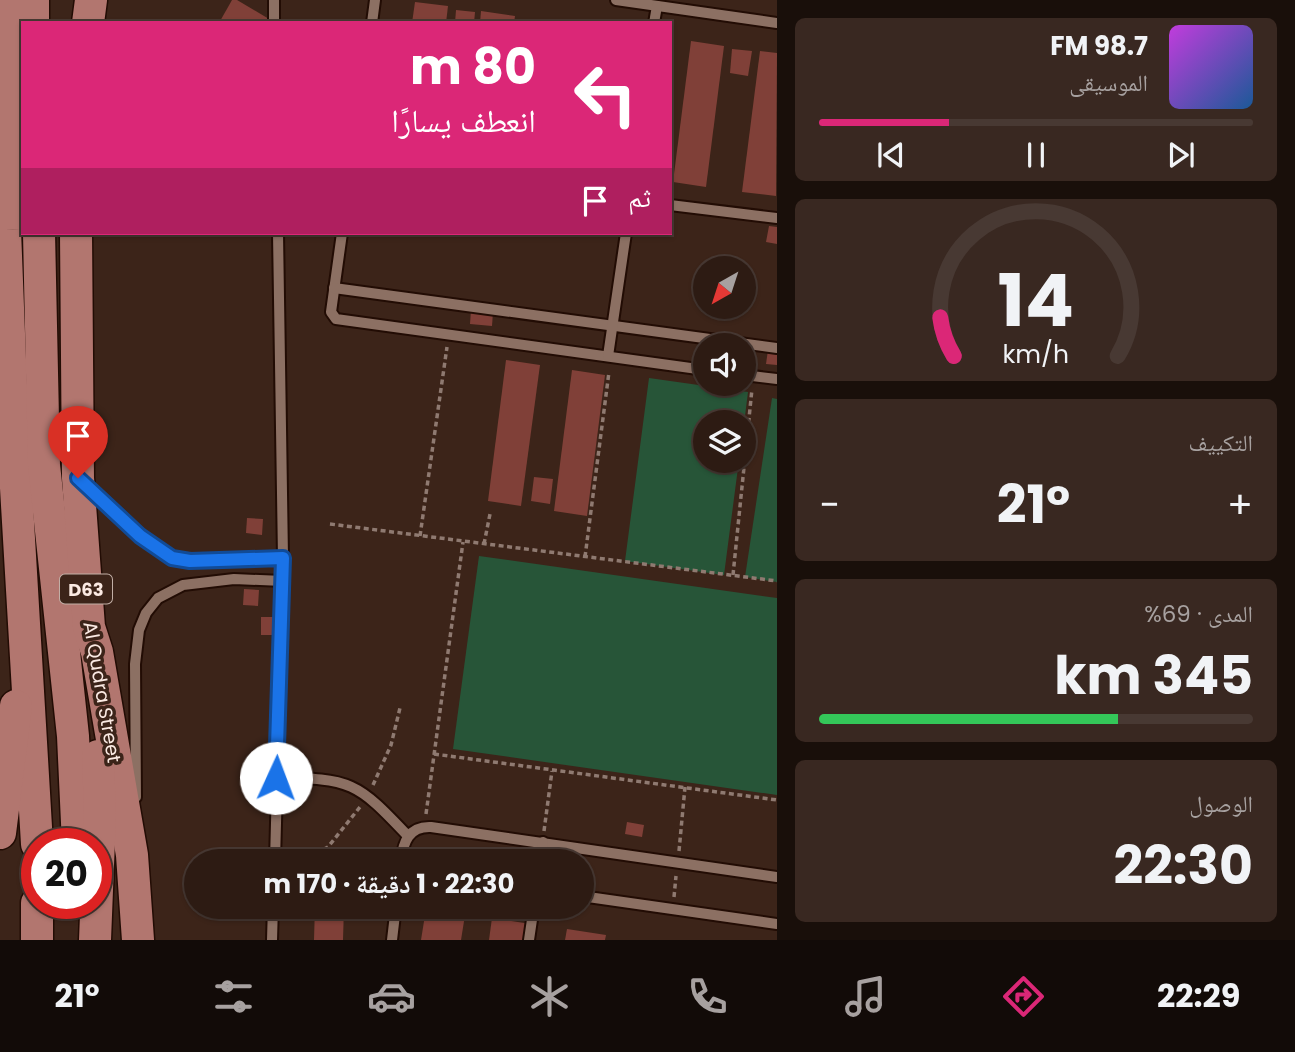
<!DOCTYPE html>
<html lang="ar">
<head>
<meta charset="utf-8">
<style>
	:root { --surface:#2d1b13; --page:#392821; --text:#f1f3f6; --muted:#a7a1a0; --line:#483933; --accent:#db2777 }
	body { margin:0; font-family:Poppins,"Noto Naskh Arabic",sans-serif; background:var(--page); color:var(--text); direction:rtl; height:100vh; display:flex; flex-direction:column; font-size:26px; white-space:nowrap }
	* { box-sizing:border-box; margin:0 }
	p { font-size:23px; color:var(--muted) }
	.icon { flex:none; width:38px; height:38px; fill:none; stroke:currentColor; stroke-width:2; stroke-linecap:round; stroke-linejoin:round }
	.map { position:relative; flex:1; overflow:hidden; direction:ltr }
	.panel { display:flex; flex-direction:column; gap:18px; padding:18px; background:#190f0a; width:518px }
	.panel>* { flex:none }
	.hud { position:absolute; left:21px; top:21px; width:651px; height:214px; border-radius:0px; box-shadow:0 2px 5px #0004,0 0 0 2px var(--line); direction:rtl; background:#db2777; color:#fff; overflow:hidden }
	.needle { width:46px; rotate:219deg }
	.tools { position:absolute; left:693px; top:256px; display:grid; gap:14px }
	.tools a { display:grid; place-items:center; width:63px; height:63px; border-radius:50%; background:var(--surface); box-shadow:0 2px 5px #0004,0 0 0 2px var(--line); font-size:35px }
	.speed { position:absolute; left:21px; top:828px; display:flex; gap:14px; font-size:35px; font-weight:700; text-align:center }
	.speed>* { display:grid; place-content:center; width:91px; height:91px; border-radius:50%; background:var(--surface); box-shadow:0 2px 5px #0004,0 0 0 2px var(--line); line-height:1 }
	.speed .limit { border:10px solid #d22; background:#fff; color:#111 }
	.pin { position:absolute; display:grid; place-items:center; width:60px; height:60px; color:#fff; margin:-72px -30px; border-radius:50% 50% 50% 0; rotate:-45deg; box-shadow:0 0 7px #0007 }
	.pin .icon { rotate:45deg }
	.me { position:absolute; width:77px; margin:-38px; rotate:2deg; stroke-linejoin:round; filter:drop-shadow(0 0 5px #0008) }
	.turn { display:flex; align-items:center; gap:24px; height:147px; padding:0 21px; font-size:32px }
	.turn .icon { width:91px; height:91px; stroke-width:2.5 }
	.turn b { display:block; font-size:49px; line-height:60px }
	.then { display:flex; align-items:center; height:66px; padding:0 21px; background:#0003; gap:14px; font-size:26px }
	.big { font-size:52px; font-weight:700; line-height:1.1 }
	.panel .tile { flex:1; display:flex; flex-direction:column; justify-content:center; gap:10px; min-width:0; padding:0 24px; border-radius:10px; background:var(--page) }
	.panel .dial { align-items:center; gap:0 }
	.dial svg { height:182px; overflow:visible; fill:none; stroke:var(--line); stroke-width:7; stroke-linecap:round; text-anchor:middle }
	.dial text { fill:var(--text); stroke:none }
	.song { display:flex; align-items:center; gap:21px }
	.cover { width:84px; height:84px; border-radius:10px; background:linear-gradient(135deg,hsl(290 70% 55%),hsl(210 70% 35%)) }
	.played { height:7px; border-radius:4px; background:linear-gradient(90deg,var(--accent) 30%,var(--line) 30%) }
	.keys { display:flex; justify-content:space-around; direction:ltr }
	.heat { display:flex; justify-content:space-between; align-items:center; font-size:38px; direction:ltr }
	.charge { height:10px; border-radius:5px; background:linear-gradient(90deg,#34c759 69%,var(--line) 0) }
	.trip { position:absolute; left:184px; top:849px; width:410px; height:70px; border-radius:35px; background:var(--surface); box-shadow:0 2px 5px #0004,0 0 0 2px var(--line); font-weight:700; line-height:70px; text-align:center; direction:rtl }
	.menu { display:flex; height:112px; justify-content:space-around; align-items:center; background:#120b08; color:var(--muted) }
	.menu .icon { width:49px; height:49px }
	.menu .on { color:var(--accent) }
	.menu b { font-size:32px; color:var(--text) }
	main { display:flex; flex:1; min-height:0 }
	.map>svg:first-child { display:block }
	.green { fill:#275538 }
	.building { fill:#804038 }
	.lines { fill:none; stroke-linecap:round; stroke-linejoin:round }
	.lane-casing { stroke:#220c04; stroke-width:14 }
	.primary-casing { stroke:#220c04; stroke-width:35 }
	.path { stroke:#8f7a71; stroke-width:3.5; stroke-dasharray:5 3.5; stroke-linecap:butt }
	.lane { stroke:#8c7063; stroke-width:10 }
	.primary { stroke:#b2766f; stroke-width:32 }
	.route-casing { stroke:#114b97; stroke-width:18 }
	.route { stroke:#1a73e8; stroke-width:12 }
	.labels { text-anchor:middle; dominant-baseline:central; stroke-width:7; stroke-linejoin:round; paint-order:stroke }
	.shield { fill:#3c2419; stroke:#c2afa6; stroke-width:2 }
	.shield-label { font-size:18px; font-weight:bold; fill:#fbeae3 }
	.street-label { font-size:19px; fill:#fbeae3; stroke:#3c2419 }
</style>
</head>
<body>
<main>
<section class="panel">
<div class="tile">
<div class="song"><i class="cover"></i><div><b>98.7 FM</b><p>الموسيقى</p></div></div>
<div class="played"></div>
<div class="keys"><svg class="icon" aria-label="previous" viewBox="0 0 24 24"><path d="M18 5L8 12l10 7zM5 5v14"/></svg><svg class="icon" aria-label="pause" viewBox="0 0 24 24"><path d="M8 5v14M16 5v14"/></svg><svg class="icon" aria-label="next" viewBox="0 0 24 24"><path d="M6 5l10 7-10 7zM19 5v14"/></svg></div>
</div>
<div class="tile dial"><svg viewBox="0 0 100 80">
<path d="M14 69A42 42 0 1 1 86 69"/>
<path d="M14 69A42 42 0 0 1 8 52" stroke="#db2777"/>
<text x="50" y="56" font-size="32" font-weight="700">14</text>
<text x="50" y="72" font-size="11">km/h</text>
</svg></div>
<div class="tile"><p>التكييف</p>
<div class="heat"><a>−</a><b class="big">21°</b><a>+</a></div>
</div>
<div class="tile"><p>المدى · 69%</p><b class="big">345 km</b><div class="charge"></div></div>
<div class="tile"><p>الوصول</p><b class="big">22:30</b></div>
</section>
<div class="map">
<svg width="777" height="940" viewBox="0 0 777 940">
	<rect width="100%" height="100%" fill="#3c2419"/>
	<g class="green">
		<path d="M649 378 748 392 744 424V422H705V460H739L724 575 625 561Z"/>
		<path d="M772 398 777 399V582L745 577Z"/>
		<path d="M479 556 777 598V795L453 749Z"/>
	</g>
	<g class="building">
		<path d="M232 0H237L269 19 267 23H219Z"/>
		<path d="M415 2 448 6 446 23H412Z"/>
		<path d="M456 10 475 12 474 23H455Z"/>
		<path d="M481 11 515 16 514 23H480Z"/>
		<path d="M691 41 724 46 706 187 673 182Z"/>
		<path d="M732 49 752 51 748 76 730 73Z"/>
		<path d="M760 51 777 53 776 196 742 192Z"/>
		<path d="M769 226 777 227V244L766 242Z"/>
		<path d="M471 310 493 312 492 326 470 324Z"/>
		<path d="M768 350 777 351V365L766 364Z"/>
		<path d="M506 360 540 365 521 506 488 501Z"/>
		<path d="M572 370 605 375 587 516 554 511Z"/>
		<path d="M534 477 553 479 550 504 531 501Z"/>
		<path d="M247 518 263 519 262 535 246 533Z"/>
		<path d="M244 589 259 590 258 606 243 605Z"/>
		<path d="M261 617H276L275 635H261Z"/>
		<path d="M627 822 644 825 642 837 625 834Z"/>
		<path d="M315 906H344L343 940H314Z"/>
		<path d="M426 909 465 915 461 940H421Z"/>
		<path d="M492 918 531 924 528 940H489Z"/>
		<path d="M567 929 606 935 605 940H565Z"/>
	</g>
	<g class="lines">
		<g class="lane-casing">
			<g id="lane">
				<path d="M274 0V23"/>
				<path d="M616 0 777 23"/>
				<path d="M372 23 375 0"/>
				<path d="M654 23 657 6"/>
				<path d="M670 205 777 218"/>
				<path d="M342 233 331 312 336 319 705 370"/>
				<path d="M334 288 777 348"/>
				<path d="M608 356 626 233"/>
				<path d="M744 375 777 379"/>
				<path d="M85 485 140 536 172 558 190 561 283 558"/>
				<path d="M276 778C351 778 357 782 408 836"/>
				<path d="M136 797 135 664 139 630 146 613 158 598 183 585 234 579 283 581"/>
				<path d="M275 861 283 558 278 233"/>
				<path d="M401 861C403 842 409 826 431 827L777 877"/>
				<path d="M540 861 543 842"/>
				<path d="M581 896 777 924"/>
				<path d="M272 940 273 906"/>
				<path d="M392 940 396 906"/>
				<path d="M529 940 534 906"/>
			</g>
		</g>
		<g class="primary-casing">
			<g id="primary">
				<path d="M3 0 5 230 13 437 37 844"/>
				<path d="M33 0V23"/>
				<path d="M88 23 91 0"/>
				<path d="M39 233 44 465 73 736 78 844"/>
				<path d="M76 233 78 478 89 627 97 652 132 855 138 940"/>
				<path d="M0 833 16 706"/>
				<path d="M37 940V903"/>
				<path d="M95 940 100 815 98 756"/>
			</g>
		</g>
		<g class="path">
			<path d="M330 524 777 581"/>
			<path d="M420 536 447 347"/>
			<path d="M484 544 490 514"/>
			<path d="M585 557 609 372"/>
			<path d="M733 575 752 389"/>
			<path d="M434 754 777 800"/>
			<path d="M373 785 391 745 400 708"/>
			<path d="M426 814 463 542"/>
			<path d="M544 831 552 771"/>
			<path d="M679 851 685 787"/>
			<path d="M301 861 328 847 360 807"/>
			<path d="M674 897 676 876"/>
		</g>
		<use href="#lane" class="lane"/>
		<use href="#primary" class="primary"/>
	</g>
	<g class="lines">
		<g class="route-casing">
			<path id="route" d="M78 478 140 536 172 558 190 561 283 558 276 778"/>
		</g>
		<use href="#route" class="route"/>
	</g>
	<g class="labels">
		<rect class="shield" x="60" y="574.5" width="52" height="29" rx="5"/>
		<g class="shield-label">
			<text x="86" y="589">D63</text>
		</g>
		<g class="street-label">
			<text transform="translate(102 692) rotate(80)">Al Qudra Street</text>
		</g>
	</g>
</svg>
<div class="tools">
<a><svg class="needle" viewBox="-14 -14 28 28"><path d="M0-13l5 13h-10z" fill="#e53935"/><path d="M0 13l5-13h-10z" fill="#a7a1a0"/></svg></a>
<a><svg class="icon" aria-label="sound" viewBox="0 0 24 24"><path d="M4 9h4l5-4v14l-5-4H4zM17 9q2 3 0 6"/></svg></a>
<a><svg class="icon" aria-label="layers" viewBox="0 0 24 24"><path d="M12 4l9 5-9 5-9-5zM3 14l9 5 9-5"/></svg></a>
</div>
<div class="speed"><div class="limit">20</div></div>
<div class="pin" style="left:78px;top:478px;background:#d93025"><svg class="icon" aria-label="arrive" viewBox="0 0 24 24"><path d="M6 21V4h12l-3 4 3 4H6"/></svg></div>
<svg class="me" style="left:276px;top:778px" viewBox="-20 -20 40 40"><circle r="19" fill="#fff"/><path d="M0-13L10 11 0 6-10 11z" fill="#1a73e8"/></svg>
<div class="trip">22:30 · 1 دقيقة · 170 m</div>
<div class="hud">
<div class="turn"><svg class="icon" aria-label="left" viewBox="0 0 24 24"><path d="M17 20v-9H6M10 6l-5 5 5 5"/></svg><div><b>80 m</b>انعطف يسارًا</div></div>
<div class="then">ثم<svg class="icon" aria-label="arrive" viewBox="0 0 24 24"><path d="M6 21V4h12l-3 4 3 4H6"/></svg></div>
</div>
</div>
</main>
<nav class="menu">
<b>22:29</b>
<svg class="icon on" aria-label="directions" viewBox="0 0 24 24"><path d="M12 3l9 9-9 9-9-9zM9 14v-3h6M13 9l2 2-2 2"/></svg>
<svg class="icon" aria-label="music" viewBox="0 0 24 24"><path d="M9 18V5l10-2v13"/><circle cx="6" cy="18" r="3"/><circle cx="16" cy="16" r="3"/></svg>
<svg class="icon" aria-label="phone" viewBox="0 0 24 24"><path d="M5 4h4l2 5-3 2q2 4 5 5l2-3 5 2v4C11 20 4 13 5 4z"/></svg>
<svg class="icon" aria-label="climate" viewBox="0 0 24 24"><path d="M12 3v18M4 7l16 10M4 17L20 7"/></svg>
<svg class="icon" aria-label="car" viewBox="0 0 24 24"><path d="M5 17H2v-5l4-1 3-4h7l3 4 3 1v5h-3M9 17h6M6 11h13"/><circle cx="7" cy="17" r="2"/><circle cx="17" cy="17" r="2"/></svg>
<svg class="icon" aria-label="filters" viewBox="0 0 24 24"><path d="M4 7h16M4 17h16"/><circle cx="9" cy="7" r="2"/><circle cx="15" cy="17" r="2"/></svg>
<b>21°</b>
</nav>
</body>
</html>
